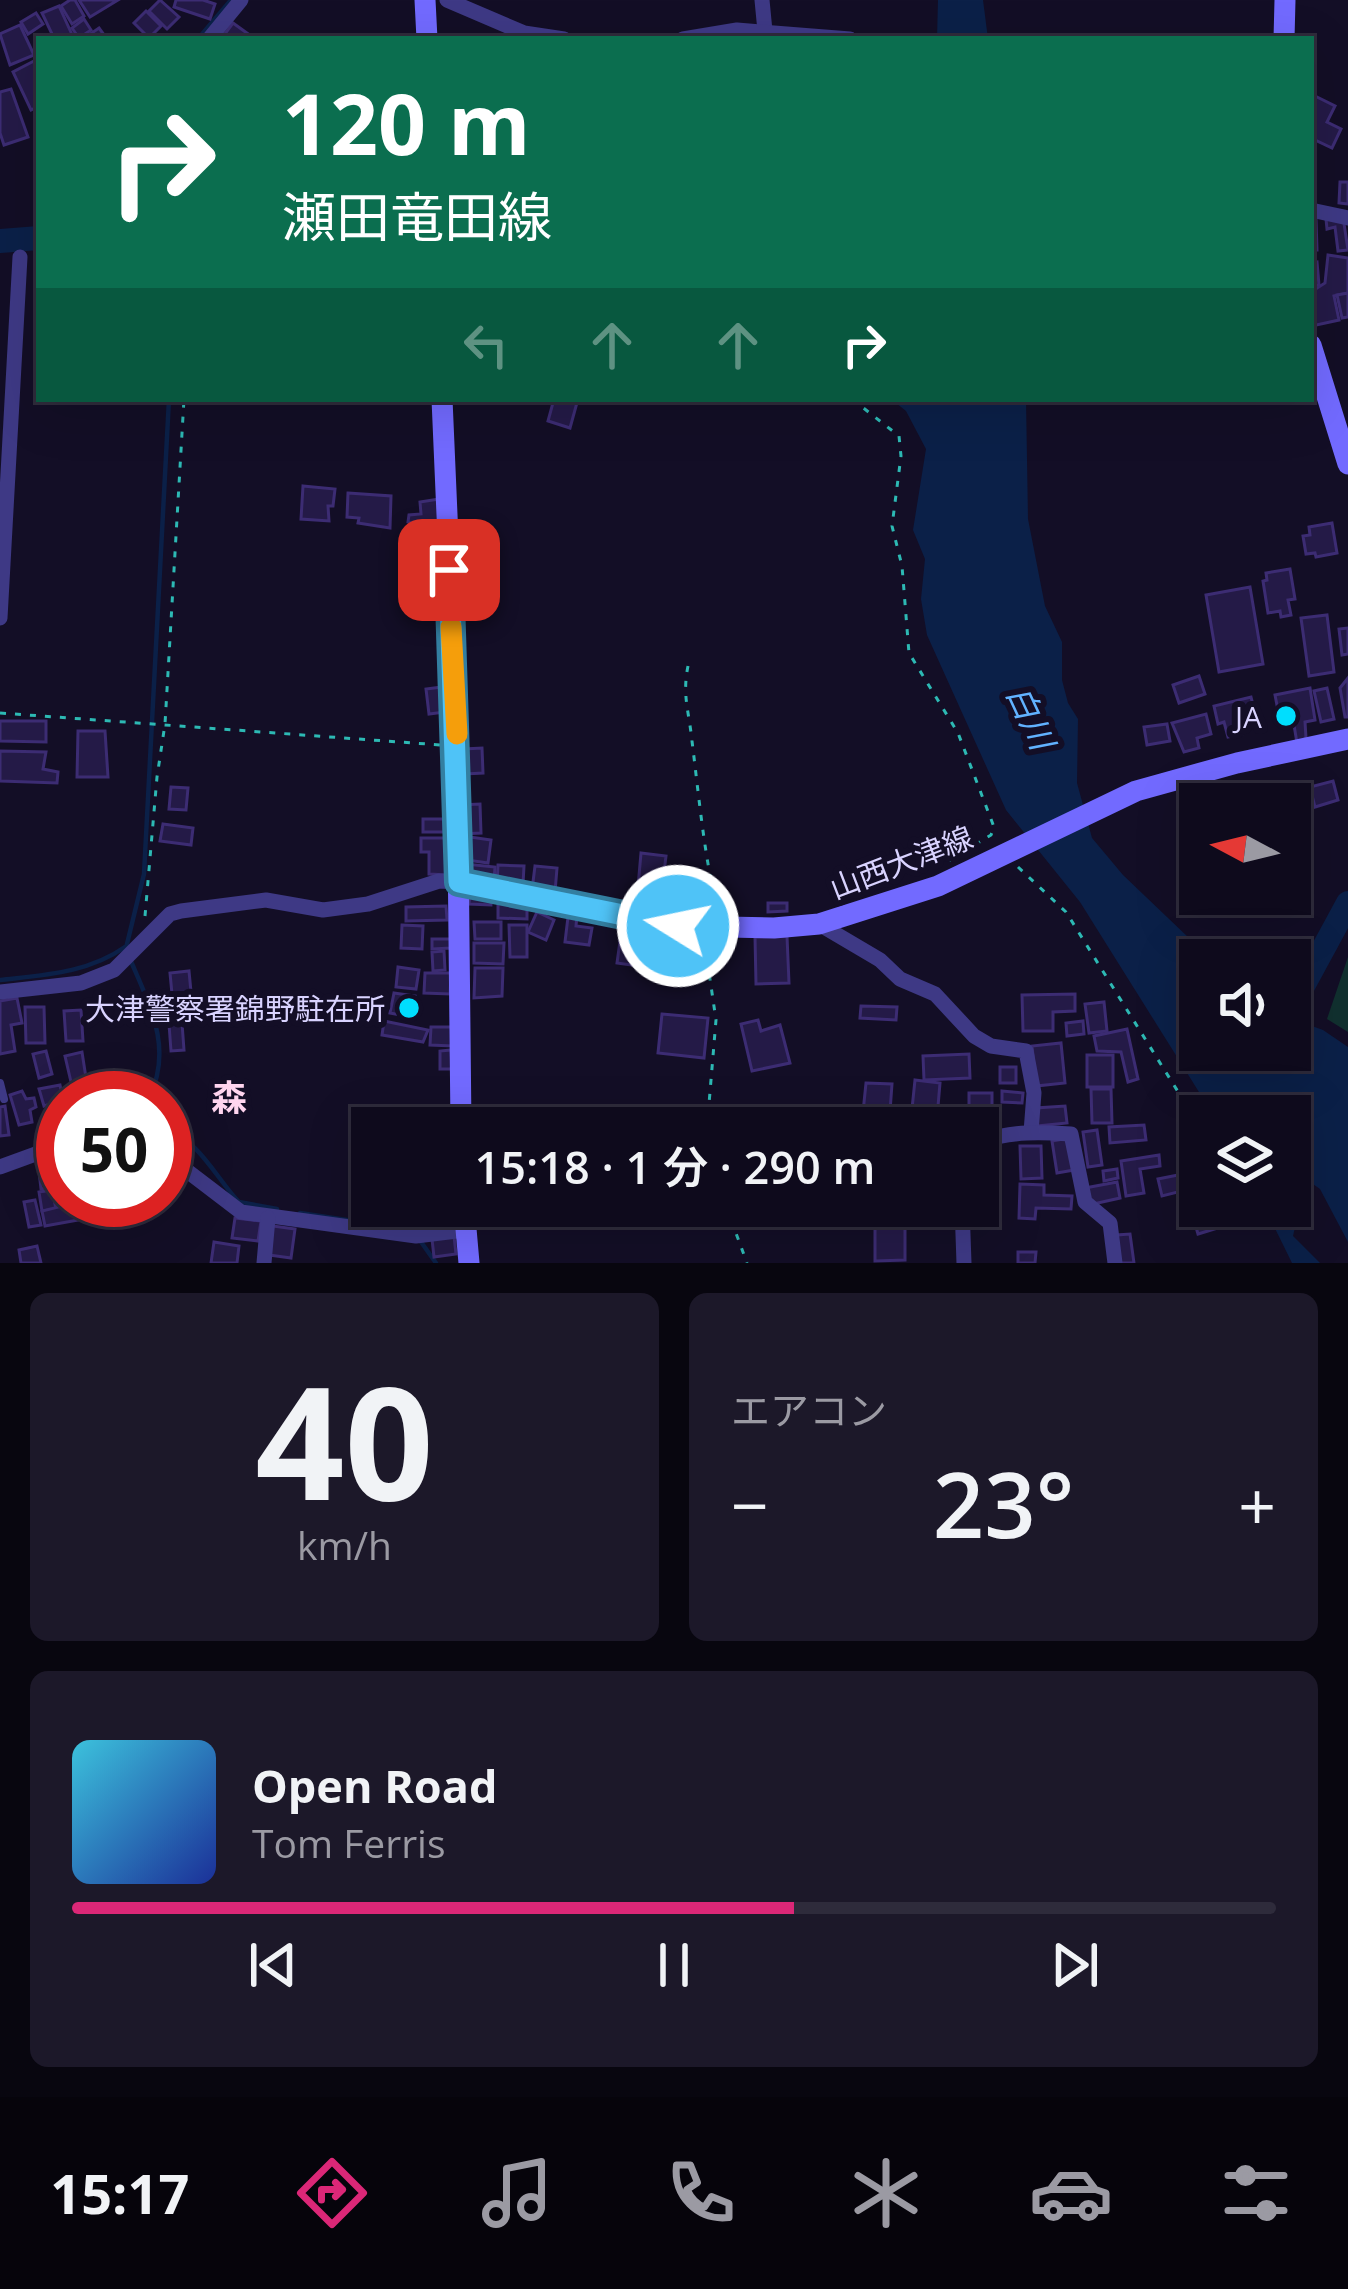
<!DOCTYPE html>
<html lang="ja">
<head>
<meta charset="utf-8">
<style>
	:root { --surface:#0e0a1c; --page:#1c1829; --text:#f1f3f6; --muted:#9b9aa3; --line:#2e2b3b; --accent:#db2777 }
	body { margin:0; font-family:"Open Sans","Noto Sans JP",sans-serif; background:var(--page); color:var(--text); height:100vh; display:flex; flex-direction:column; font-size:45px; white-space:nowrap }
	* { box-sizing:border-box; margin:0 }
	p { font-size:39px; color:var(--muted) }
	.icon { flex:none; width:66px; height:66px; fill:none; stroke:currentColor; stroke-width:2; stroke-linecap:round; stroke-linejoin:round }
	.map { position:relative; height:1263px; overflow:hidden }
	.details { display:flex; flex-direction:column; gap:30px; padding:30px; background:#08060f; flex:1 }
	.details>* { flex:none }
	.banner { position:absolute; left:36px; top:36px; width:1278px; height:366px; border-radius:0px; box-shadow:0 12px 48px #0002,0 0 0 3px var(--line); background:#0b6e4f; color:#fff; overflow:hidden }
	.needle { width:78px; rotate:277deg }
	.controls { position:absolute; left:1179px; top:783px; display:grid; gap:24px }
	.controls a { display:grid; place-items:center; width:132px; height:132px; border-radius:0px; background:var(--surface); box-shadow:0 12px 48px #0002,0 0 0 3px var(--line); font-size:60px }
	.speed { position:absolute; left:36px; top:1071px; display:flex; gap:24px; font-size:60px; font-weight:700; text-align:center }
	.speed>* { display:grid; place-content:center; width:156px; height:156px; border-radius:50%; background:var(--surface); box-shadow:0 12px 48px #0002,0 0 0 3px var(--line); line-height:1 }
	.speed .limit { border:18px solid #d22; background:#fff; color:#111 }
	.pin { position:absolute; display:grid; place-items:center; width:102px; height:102px; color:#fff; margin:-51px; border-radius:24px; box-shadow:0 6px 18px #0006 }
	.me { position:absolute; width:132px; margin:-66px; rotate:280deg; stroke-linejoin:round; filter:drop-shadow(0 0 9px #0008) }
	.turn { display:flex; align-items:center; gap:42px; height:252px; padding:0 48px; font-size:54px }
	.turn .icon { width:156px; height:156px; stroke-width:2.5 }
	.turn b { display:block; font-size:84px; line-height:102px }
	.lanes { display:flex; align-items:center; height:114px; padding:0 48px; background:#0003; justify-content:center; gap:60px; direction:ltr }
	.lanes .off { opacity:.35 }
	.big { font-size:90px; font-weight:600; line-height:1.1 }
	.details .card { flex:1; display:flex; flex-direction:column; justify-content:center; gap:18px; min-width:0; padding:0 42px; border-radius:18px; background:var(--page) }
	.details .dial { align-items:center; gap:0 }
	.dial b { font-size:156px; line-height:1 }
	.song { display:flex; align-items:center; gap:36px }
	.cover { width:144px; height:144px; border-radius:18px; background:linear-gradient(135deg,hsl(190 70% 55%),hsl(230 70% 35%)) }
	.played { height:12px; border-radius:6px; background:linear-gradient(90deg,var(--accent) 60%,var(--line) 60%) }
	.keys { display:flex; justify-content:space-around; direction:ltr }
	.heat { display:flex; justify-content:space-between; align-items:center; font-size:66px; direction:ltr }
	.details .tiles { flex:1; display:grid; gap:30px; grid-template-columns:1fr 1fr }
	.card:last-child { grid-column:span 2 }
	.trip { position:absolute; left:351px; top:1107px; width:648px; height:120px; border-radius:0px; background:var(--surface); box-shadow:0 12px 48px #0002,0 0 0 3px var(--line); font-weight:600; line-height:120px; text-align:center }
	.tab-bar { display:flex; height:192px; justify-content:space-around; align-items:center; background:#06040b; color:var(--muted) }
	.tab-bar .icon { width:84px; height:84px }
	.tab-bar .selected { color:var(--accent) }
	.tab-bar b { font-size:54px; color:var(--text) }
	.map>svg:first-child { display:block }
	.green { fill:#11302f }
	.water { fill:#0b2048 }
	.lines { fill:none; stroke-linecap:round; stroke-linejoin:round }
	.stream { stroke:#0b2048; stroke-width:4.5 }
	.river { stroke:#0b2048; stroke-width:24 }
	.building { fill:#241a47; stroke:#3c2c73; stroke-width:3 }
	.path { stroke:#2db9b4; stroke-width:3; stroke-dasharray:6 9; stroke-linecap:butt }
	.lane { stroke:#3e3985; stroke-width:8 }
	.street { stroke:#3e3985; stroke-width:15 }
	.secondary { stroke:#726aff; stroke-width:21 }
	.route-casing { stroke:#337fa1; stroke-width:30 }
	.route { stroke:#4fc3f7; stroke-width:21 }
	.slow { stroke:#f59e0b; stroke-width:21 }
	.poi-dot { fill:#00defe; stroke:#130e26; stroke-width:4.5 }
	.labels { text-anchor:middle; dominant-baseline:central; stroke-width:12; stroke-linejoin:round; paint-order:stroke }
	.poi-label { font-size:30px; fill:#d9d3ff; stroke:#130e26; text-anchor:end }
	.street-label { font-size:30px; fill:#d9d3ff; stroke:#130e26 }
	.water-label { font-size:33px; font-style:italic; fill:#61b2ff; stroke:#130e26 }
	.quarter-label { font-size:36px; font-weight:bold; fill:#ffd5ef; stroke:#130e26 }
</style>
</head>
<body>
<div class="map">
<svg width="1348" height="1263" viewBox="0 0 1348 1263">
	<rect width="100%" height="100%" fill="#130e26"/>
	<path class="green" d="M1348 957V1032L1327 1019Z"/>
	<g class="water">
		<path d="M938 0H983L988 39H937Z"/>
		<path d="M891 399H1026L1028 519 1045 606 1062 642V680L1068 703 1078 719 1077 783 1092 838 1123 875 1212 960H1200V1050H1290V1018L1323 1030 1348 1047V1242L1320 1189 1290 1168V1116H1214L1080 902 1006 810 927 635 921 599 925 559 913 530 926 449 906 411Z"/>
		<path d="M1290 1191 1298 1214 1293 1236 1320 1263H1292L1264 1206H1290Z"/>
	</g>
	<g class="lines">
		<g class="stream">
			<path d="M198 39 231 0"/>
			<path d="M126 948 144 874 169 399"/>
			<path d="M130 959C151 1008 173 1049 149 1098"/>
			<path d="M0 980C44 975 88 973 125 947"/>
			<path d="M165 1131C198 1137 217 1180 239 1202L277 1209"/>
			<path d="M300 1213 360 1222"/>
			<path d="M419 1239 436 1263"/>
		</g>
		<g class="river">
			<path d="M0 241 39 238"/>
			<path d="M1290 1010 1348 903"/>
		</g>
	</g>
	<g class="building">
		<path d="M70 0H75L84 16 72 24 61 6Z"/>
		<path d="M79 0H118L90 17Z"/>
		<path d="M160 0 179 17 167 29 149 11Z"/>
		<path d="M176 0H203L215 4 210 19 174 7Z"/>
		<path d="M59 6 74 39H47L53 36 42 13Z"/>
		<path d="M146 11 161 26 149 38 134 23Z"/>
		<path d="M36 13 43 24 28 34 21 22Z"/>
		<path d="M84 19 91 30 79 38 72 28Z"/>
		<path d="M233 23 251 36 248 39H221Z"/>
		<path d="M20 25 34 55 10 65 0 34Z"/>
		<path d="M99 28 107 39H83Z"/>
		<path d="M34 61 39 71V106L31 110 13 72Z"/>
		<path d="M11 89 28 137 4 145 0 133V92Z"/>
		<path d="M1313 95 1335 106 1327 122 1341 129 1332 148 1311 138Z"/>
		<path d="M1340 182H1348V204L1339 203Z"/>
		<path d="M1343 217 1348 250 1338 251 1335 227 1327 229 1326 219Z"/>
		<path d="M1311 219H1316L1317 250H1311Z"/>
		<path d="M1328 255 1348 258V293L1334 296 1339 320 1312 326 1311 292 1325 283Z"/>
		<path d="M1317 262 1319 285 1311 286V263Z"/>
		<path d="M1348 293V317L1342 318 1337 295Z"/>
		<path d="M554 399H578L570 428 548 421Z"/>
		<path d="M303 486 335 489 333 506H328L329 521 301 519Z"/>
		<path d="M348 493 391 496 390 528 358 523 359 518 347 517Z"/>
		<path d="M439 499 440 525 420 526 408 522 409 515 421 514 420 502Z"/>
		<path d="M1332 523 1337 553 1316 557 1315 553 1306 554 1303 536 1310 535 1309 527Z"/>
		<path d="M1290 569 1295 599 1288 600 1291 615 1281 617 1280 611 1268 613 1263 581 1267 580 1266 573Z"/>
		<path d="M1250 587 1263 664 1219 672 1206 595Z"/>
		<path d="M1327 615 1334 672 1309 676 1301 618Z"/>
		<path d="M1348 628V654L1342 655 1339 629Z"/>
		<path d="M1199 676 1205 694 1179 703 1173 685Z"/>
		<path d="M1348 678V717H1345L1340 688Z"/>
		<path d="M442 687 445 712 429 714 426 689Z"/>
		<path d="M1310 688 1315 720 1305 722 1306 738 1297 743 1294 725 1281 726 1275 695Z"/>
		<path d="M1327 688 1334 719 1321 722 1314 691Z"/>
		<path d="M1251 697 1255 713 1243 716 1242 734 1228 737 1224 722 1218 724 1214 706Z"/>
		<path d="M1206 714 1211 734 1197 738 1199 748 1184 752 1172 723Z"/>
		<path d="M0 721H46V742L0 741Z"/>
		<path d="M1167 724 1170 741 1147 745 1144 727Z"/>
		<path d="M78 731H105L108 777H77Z"/>
		<path d="M482 748 483 773 465 774 464 749Z"/>
		<path d="M0 751 46 752 43 769 58 772 57 783 0 781Z"/>
		<path d="M1333 781 1338 800 1315 807 1310 787Z"/>
		<path d="M171 787 188 788 186 810 169 809Z"/>
		<path d="M480 804 481 833 461 834 460 805Z"/>
		<rect x="423" y="819" width="21" height="13"/>
		<path d="M163 824 193 828 191 845 160 841Z"/>
		<path d="M470 837 491 840 488 863 467 860Z"/>
		<path d="M421 838H449L448 875 429 874V852H421Z"/>
		<path d="M641 853 666 856 662 889 638 887Z"/>
		<path d="M465 864 495 867 494 880 464 875Z"/>
		<path d="M498 865 524 866 523 884 497 883Z"/>
		<path d="M535 866 557 868 555 892 532 890Z"/>
		<path d="M682 892 701 895 698 920 678 917Z"/>
		<path d="M470 893 492 894 491 905 469 904Z"/>
		<path d="M498 898 527 899V919L498 918Z"/>
		<path d="M768 903H787V911L768 912Z"/>
		<path d="M446 906 447 920 406 921V907Z"/>
		<path d="M537 912 554 920 546 940 528 932Z"/>
		<path d="M577 915 576 926 592 928 589 945 565 942 568 917Z"/>
		<path d="M474 922H501V939H475Z"/>
		<path d="M402 925 423 926 422 949 401 948Z"/>
		<path d="M509 925H527V957H510Z"/>
		<path d="M694 930 695 947 677 948 676 931Z"/>
		<path d="M621 934 643 937 639 966 617 963Z"/>
		<path d="M787 936 789 983 756 984 755 937Z"/>
		<path d="M432 939H451V948L432 949Z"/>
		<path d="M474 943H504L503 964 474 963Z"/>
		<path d="M444 951 445 970 433 971 432 952Z"/>
		<path d="M677 956H697L696 979 676 978Z"/>
		<path d="M398 967 419 970 416 989 396 987Z"/>
		<path d="M475 968H503L502 996 474 998Z"/>
		<path d="M189 971 191 992 172 994 170 973Z"/>
		<path d="M425 973H451L450 994 424 993Z"/>
		<path d="M177 993 178 1008 167 1009 166 994Z"/>
		<path d="M394 993 415 996 411 1017 390 1013Z"/>
		<path d="M1075 994V1011L1053 1012V1031H1023L1022 995Z"/>
		<path d="M17 998 22 1023 11 1025 15 1051 0 1054V1001Z"/>
		<path d="M1104 1002 1107 1031 1089 1033 1085 1004Z"/>
		<path d="M861 1006 897 1007 896 1020 860 1018Z"/>
		<path d="M25 1007H44L45 1043H26Z"/>
		<path d="M81 1010 83 1041H66L64 1011Z"/>
		<path d="M662 1014 708 1018 704 1058 658 1053Z"/>
		<path d="M758 1020 761 1031 780 1025 790 1063 752 1071 741 1024Z"/>
		<path d="M384 1021 428 1030 423 1042 382 1035Z"/>
		<path d="M1083 1021 1084 1034 1067 1036 1066 1023Z"/>
		<path d="M182 1023 184 1050 171 1051 169 1024Z"/>
		<path d="M431 1027H454L453 1046 430 1045Z"/>
		<path d="M1127 1029 1138 1079 1128 1082 1121 1052 1097 1051 1094 1036Z"/>
		<path d="M1061 1043 1065 1083 1036 1086 1032 1046Z"/>
		<path d="M451 1050 452 1069H440V1051Z"/>
		<path d="M46 1051 52 1074 39 1078 33 1054Z"/>
		<path d="M82 1052 86 1078 71 1082 65 1056Z"/>
		<path d="M969 1054 970 1078 924 1080 923 1056Z"/>
		<rect x="1087" y="1055" width="26" height="32"/>
		<rect x="1000" y="1067" width="16" height="16"/>
		<path d="M915 1080 940 1083 937 1118 947 1119 946 1128H910Z"/>
		<path d="M866 1083 892 1084 889 1125 862 1122Z"/>
		<path d="M60 1085 63 1100 44 1106 39 1089Z"/>
		<path d="M1091 1089H1111L1112 1123H1092Z"/>
		<path d="M22 1091 26 1099 34 1098 36 1107 30 1110 32 1122 19 1125 10 1095Z"/>
		<path d="M1002 1091 1023 1093 1022 1103 1002 1102Z"/>
		<rect x="969" y="1093" width="23" height="32"/>
		<path d="M5 1106 9 1135 0 1136V1107Z"/>
		<path d="M838 1106 859 1109 856 1128H835Z"/>
		<path d="M1065 1106 1067 1123 1037 1126 1036 1108Z"/>
		<path d="M1144 1125 1146 1140 1110 1143 1109 1127Z"/>
		<path d="M1097 1130 1102 1165 1088 1167 1083 1132Z"/>
		<path d="M1069 1138 1074 1170 1057 1173 1052 1141Z"/>
		<path d="M1020 1146H1041L1042 1178 1021 1179Z"/>
		<path d="M60 1153 62 1164 53 1167 55 1186 41 1189 38 1163 48 1161 47 1155Z"/>
		<path d="M1159 1155 1160 1166 1140 1169 1144 1193 1126 1196 1121 1161Z"/>
		<path d="M1117 1169 1118 1178 1104 1181 1103 1171Z"/>
		<path d="M978 1172 1000 1174 995 1211 971 1208 978 1206Z"/>
		<path d="M1178 1175 1182 1191 1162 1196 1158 1179Z"/>
		<path d="M1200 1177V1206H1214L1221 1227 1198 1234 1183 1182Z"/>
		<path d="M1117 1182 1120 1198 1089 1205 1085 1188Z"/>
		<path d="M1020 1184 1044 1185V1195L1072 1196 1071 1209 1036 1208 1035 1219 1019 1218Z"/>
		<path d="M52 1190 56 1209 42 1211 39 1192Z"/>
		<path d="M35 1200 41 1225 29 1227 24 1202Z"/>
		<path d="M86 1200 89 1218 45 1226 42 1211Z"/>
		<rect x="983" y="1215" width="15" height="11"/>
		<path d="M235 1218 261 1221 258 1241 232 1238Z"/>
		<path d="M875 1218H905V1260L875 1261Z"/>
		<path d="M273 1226 295 1229 291 1258 269 1255Z"/>
		<path d="M1130 1234 1134 1263H1120L1117 1235Z"/>
		<path d="M454 1236 456 1254 434 1257 432 1239Z"/>
		<path d="M214 1242 239 1246 237 1263H211Z"/>
		<path d="M37 1246 41 1263H21L19 1250Z"/>
		<path d="M1018 1252H1036L1035 1263H1018Z"/>
	</g>
	<g class="lines">
		<g class="path">
			<path d="M852 399 899 436 901 456 892 526 902 566 909 653 958 733 994 827 991 835 949 861"/>
			<path d="M688 666C682 696 689 711 692 741 699 797 704 854 717 909"/>
			<path d="M0 713 441 745"/>
			<path d="M1018 867 1066 912 1200 1127"/>
			<path d="M145 916 157 777 165 724 184 399"/>
			<path d="M705 945 716 1020 707 1128"/>
			<path d="M726 1206 747 1263"/>
		</g>
		<path class="lane" d="M0 1083 4 1099"/>
		<g class="street">
			<path d="M447 0 524 33 564 39"/>
			<path d="M762 0 765 31"/>
			<path d="M209 39 241 0"/>
			<path d="M683 39 737 30 850 39"/>
			<path d="M1311 210 1348 218"/>
			<path d="M0 618 20 257"/>
			<path d="M819 924 880 960 900 979 935 994 974 1036 991 1046 1026 1051 1034 1093 1031 1132"/>
			<path d="M0 992 81 983 114 970 170 914 181 911 266 900 323 910 368 904 439 881 459 882"/>
			<path d="M165 1154 241 1212 416 1236 465 1230"/>
			<path d="M978 1159 983 1141C1012 1131 1041 1132 1071 1134L1085 1202 1110 1223 1115 1263"/>
			<path d="M0 1167 63 1144"/>
			<path d="M962 1206 964 1263"/>
			<path d="M264 1263 268 1218"/>
		</g>
		<g class="secondary">
			<path d="M425 0 427 39"/>
			<path d="M1284 39 1285 0"/>
			<path d="M1311 345 1348 464"/>
			<path d="M442 399 457 746 461 1128"/>
			<path d="M459 882 678 926 774 928 819 924 938 886 1136 791 1237 763 1348 739"/>
			<path d="M464 1206 469 1263"/>
		</g>
	</g>
	<g class="lines">
		<g class="route-casing">
			<path id="route" d="M449 570 459 882 678 926"/>
		</g>
		<use href="#route" class="route"/>
		<path class="slow" d="M451 627 457 734"/>
	</g>
	<g class="poi-dot">
		<circle cx="1286" cy="716" r="12"/>
		<circle cx="409" cy="1008" r="12"/>
	</g>
	<g class="labels">
		<g class="poi-label">
			<text x="1262" y="716">JA</text>
			<text x="385" y="1008">大津警察署錦野駐在所</text>
		</g>
		<g class="street-label">
			<text transform="translate(901 862) rotate(-21)">山西大津線</text>
		</g>
		<g class="water-label">
			<text transform="translate(1031 717) rotate(65)">白川</text>
		</g>
		<g class="quarter-label">
			<text x="229" y="1097">森</text>
		</g>
	</g>
</svg>
<div class="controls">
<a><svg class="needle" viewBox="-14 -14 28 28"><path d="M0-13l5 13h-10z" fill="#e53935"/><path d="M0 13l5-13h-10z" fill="#9b9aa3"/></svg></a>
<a><svg class="icon" aria-label="sound" viewBox="0 0 24 24"><path d="M4 9h4l5-4v14l-5-4H4zM17 9q2 3 0 6"/></svg></a>
<a><svg class="icon" aria-label="layers" viewBox="0 0 24 24"><path d="M12 4l9 5-9 5-9-5zM3 14l9 5 9-5"/></svg></a>
</div>
<div class="speed"><div class="limit">50</div></div>
<div class="pin" style="left:449px;top:570px;background:#d93025"><svg class="icon" aria-label="arrive" viewBox="0 0 24 24"><path d="M6 21V4h12l-3 4 3 4H6"/></svg></div>
<svg class="me" style="left:678px;top:926px" viewBox="-20 -20 40 40"><circle r="17" fill="#4fc3f7" stroke="#fff" stroke-width="3"/><path d="M0-11L8 9 0 5-8 9z" fill="#fff"/></svg>
<div class="trip">15:18 · 1 分 · 290 m</div>
<div class="banner">
<div class="turn"><svg class="icon" aria-label="right" viewBox="0 0 24 24"><path d="M7 20v-9h11M14 6l5 5-5 5"/></svg><div><b>120 m</b>瀬田竜田線</div></div>
<div class="lanes"><svg class="icon off" aria-label="left" viewBox="0 0 24 24"><path d="M17 20v-9H6M10 6l-5 5 5 5"/></svg><svg class="icon off" aria-label="ahead" viewBox="0 0 24 24"><path d="M12 20V5M6 11l6-6 6 6"/></svg><svg class="icon off" aria-label="ahead" viewBox="0 0 24 24"><path d="M12 20V5M6 11l6-6 6 6"/></svg><svg class="icon" aria-label="right" viewBox="0 0 24 24"><path d="M7 20v-9h11M14 6l5 5-5 5"/></svg></div>
</div>
</div>
<section class="details">
<div class="tiles">
<div class="card dial"><b>40</b><p>km/h</p></div>
<div class="card"><p>エアコン</p>
<div class="heat"><a>−</a><b class="big">23°</b><a>+</a></div>
</div>
<div class="card">
<div class="song"><i class="cover"></i><div><b>Open Road</b><p>Tom Ferris</p></div></div>
<div class="played"></div>
<div class="keys"><svg class="icon" aria-label="previous" viewBox="0 0 24 24"><path d="M18 5L8 12l10 7zM5 5v14"/></svg><svg class="icon" aria-label="pause" viewBox="0 0 24 24"><path d="M8 5v14M16 5v14"/></svg><svg class="icon" aria-label="next" viewBox="0 0 24 24"><path d="M6 5l10 7-10 7zM19 5v14"/></svg></div>
</div>
</div>
</section>
<nav class="tab-bar">
<b>15:17</b>
<svg class="icon selected" aria-label="directions" viewBox="0 0 24 24"><path d="M12 3l9 9-9 9-9-9zM9 14v-3h6M13 9l2 2-2 2"/></svg>
<svg class="icon" aria-label="music" viewBox="0 0 24 24"><path d="M9 18V5l10-2v13"/><circle cx="6" cy="18" r="3"/><circle cx="16" cy="16" r="3"/></svg>
<svg class="icon" aria-label="phone" viewBox="0 0 24 24"><path d="M5 4h4l2 5-3 2q2 4 5 5l2-3 5 2v4C11 20 4 13 5 4z"/></svg>
<svg class="icon" aria-label="climate" viewBox="0 0 24 24"><path d="M12 3v18M4 7l16 10M4 17L20 7"/></svg>
<svg class="icon" aria-label="car" viewBox="0 0 24 24"><path d="M5 17H2v-5l4-1 3-4h7l3 4 3 1v5h-3M9 17h6M6 11h13"/><circle cx="7" cy="17" r="2"/><circle cx="17" cy="17" r="2"/></svg>
<svg class="icon" aria-label="filters" viewBox="0 0 24 24"><path d="M4 7h16M4 17h16"/><circle cx="9" cy="7" r="2"/><circle cx="15" cy="17" r="2"/></svg>
</nav>
</body>
</html>
